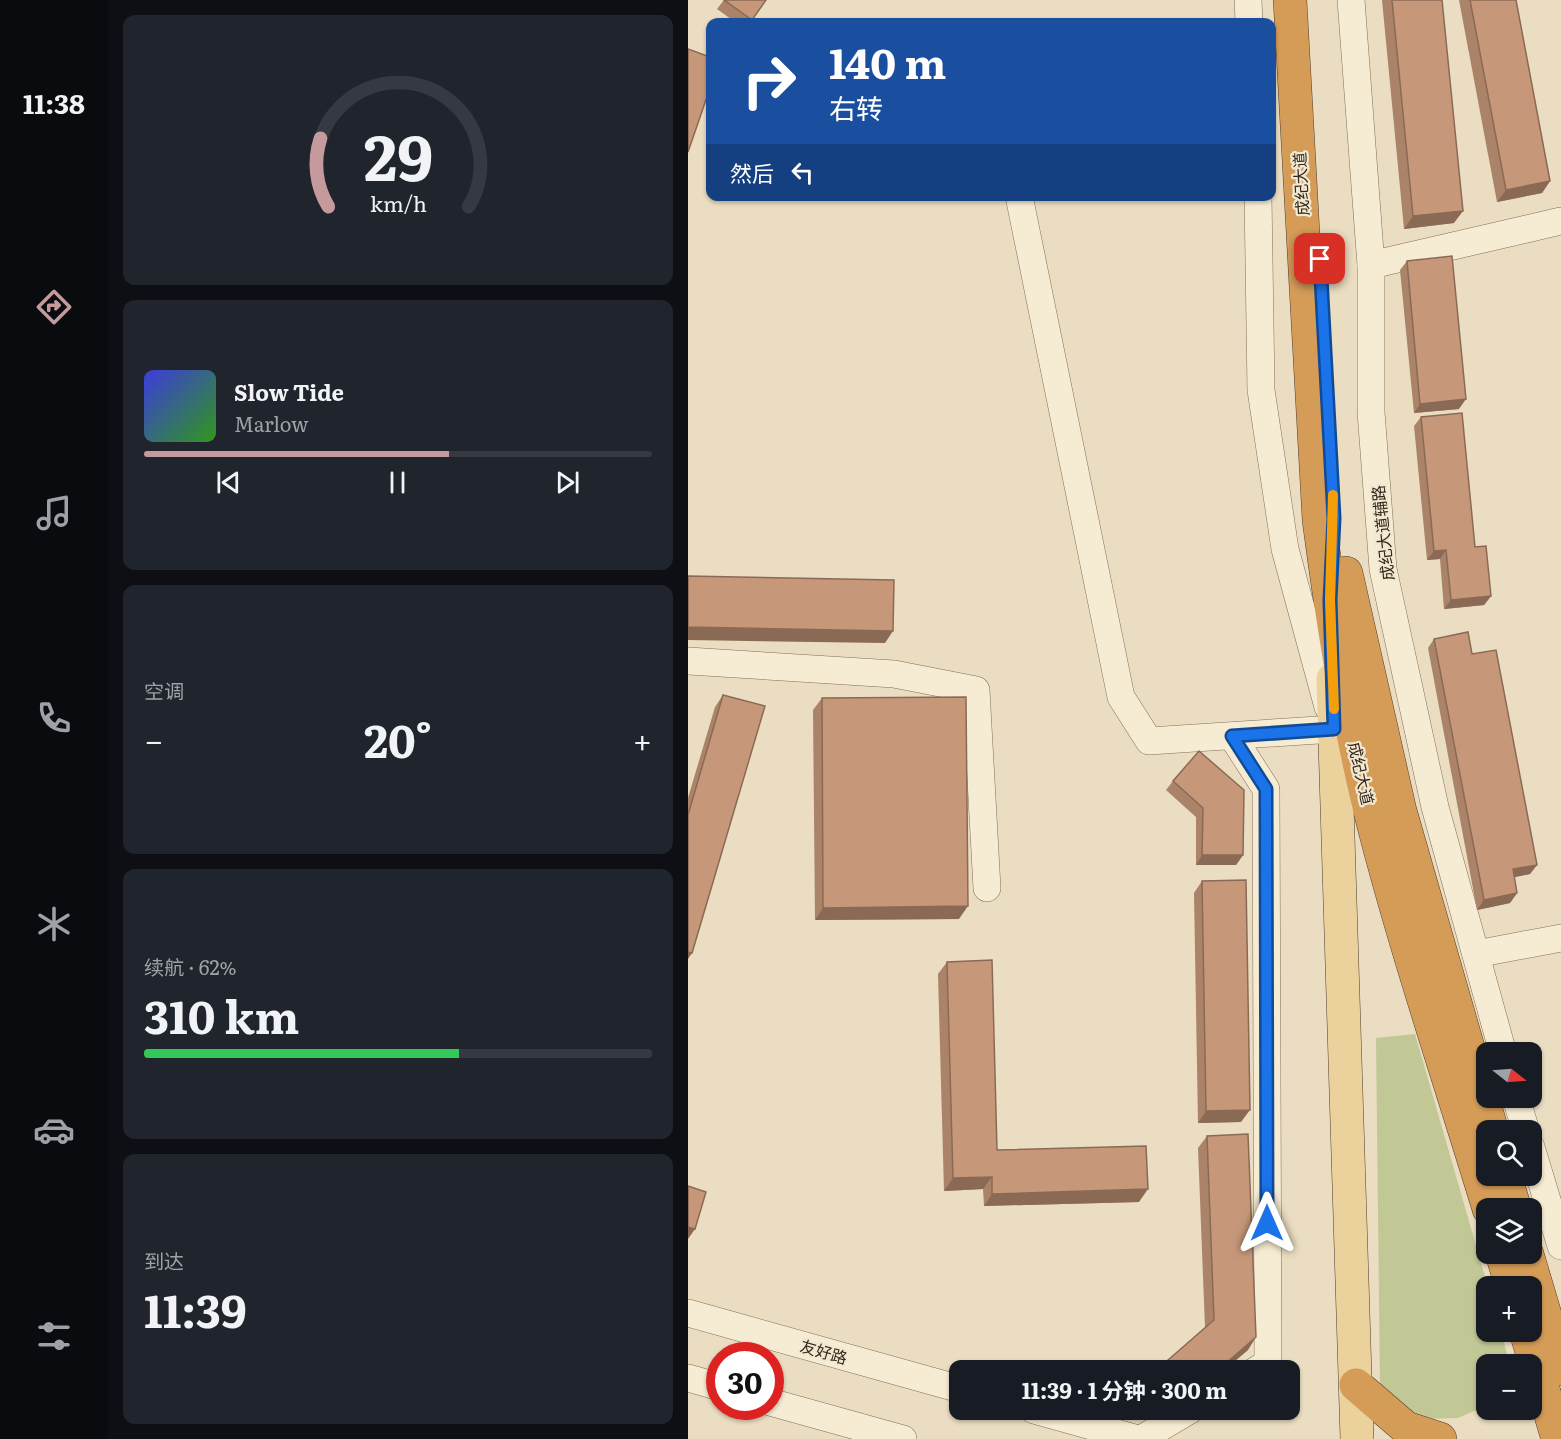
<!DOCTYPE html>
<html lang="zh">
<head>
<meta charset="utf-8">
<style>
	:root { --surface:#171b24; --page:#20242c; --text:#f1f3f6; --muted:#9ea1a6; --line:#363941; --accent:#c49a9d }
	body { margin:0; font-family:Literata,"Noto Sans SC",serif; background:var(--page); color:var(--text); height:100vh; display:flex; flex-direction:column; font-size:22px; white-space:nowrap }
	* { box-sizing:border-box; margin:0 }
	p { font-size:20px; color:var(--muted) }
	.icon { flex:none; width:33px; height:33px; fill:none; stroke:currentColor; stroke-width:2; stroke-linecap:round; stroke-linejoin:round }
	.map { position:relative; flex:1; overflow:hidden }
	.sheet { display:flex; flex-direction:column; gap:15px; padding:15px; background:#0d0f14; width:580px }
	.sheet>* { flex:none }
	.guide { position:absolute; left:18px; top:18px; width:570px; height:183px; border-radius:12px; box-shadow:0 2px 4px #0004; background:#1a4fa0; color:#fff; overflow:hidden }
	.needle { width:39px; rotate:107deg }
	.tools { position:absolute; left:788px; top:1042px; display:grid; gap:12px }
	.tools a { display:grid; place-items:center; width:66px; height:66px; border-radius:12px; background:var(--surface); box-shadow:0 2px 4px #0004; font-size:30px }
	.speed { position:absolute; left:18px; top:1342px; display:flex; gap:12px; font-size:30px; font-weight:700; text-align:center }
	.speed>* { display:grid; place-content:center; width:78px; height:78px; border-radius:50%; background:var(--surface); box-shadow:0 2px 4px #0004; line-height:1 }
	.speed .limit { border:9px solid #d22; background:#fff; color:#111 }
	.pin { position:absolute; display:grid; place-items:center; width:51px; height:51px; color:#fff; margin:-26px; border-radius:12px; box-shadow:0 3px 9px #0006 }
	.me { position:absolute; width:66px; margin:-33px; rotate:0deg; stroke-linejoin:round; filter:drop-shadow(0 0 4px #0008) }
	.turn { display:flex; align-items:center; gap:21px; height:126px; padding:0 24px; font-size:27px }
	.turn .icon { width:78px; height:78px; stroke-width:2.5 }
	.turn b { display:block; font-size:42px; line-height:51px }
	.then { display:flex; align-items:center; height:57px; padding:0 24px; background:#0003; gap:12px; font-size:22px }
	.big { font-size:45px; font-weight:700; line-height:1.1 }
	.sheet .card { flex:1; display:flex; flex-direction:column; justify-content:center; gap:9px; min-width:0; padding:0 21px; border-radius:12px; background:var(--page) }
	.sheet .dial { align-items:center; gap:0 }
	.dial svg { height:156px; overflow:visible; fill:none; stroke:var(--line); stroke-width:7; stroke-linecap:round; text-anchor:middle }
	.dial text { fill:var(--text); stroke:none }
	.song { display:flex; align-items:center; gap:18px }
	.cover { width:72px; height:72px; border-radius:9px; background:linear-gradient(135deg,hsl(240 70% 55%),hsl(110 70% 35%)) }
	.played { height:6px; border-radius:3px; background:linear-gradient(90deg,var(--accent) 60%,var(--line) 60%) }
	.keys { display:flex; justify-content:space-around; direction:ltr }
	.heat { display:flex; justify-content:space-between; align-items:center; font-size:33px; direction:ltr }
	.charge { height:9px; border-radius:4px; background:linear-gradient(90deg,#34c759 62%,var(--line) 0) }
	.trip { position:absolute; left:261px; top:1360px; width:351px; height:60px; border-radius:12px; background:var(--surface); box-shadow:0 2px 4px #0004; font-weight:700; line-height:60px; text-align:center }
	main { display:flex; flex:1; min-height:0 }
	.menu { display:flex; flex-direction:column; width:108px; justify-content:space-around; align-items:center; background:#090b0e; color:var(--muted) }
	.menu .icon { width:42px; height:42px }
	.menu .active { color:var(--accent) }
	.menu b { font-size:27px; color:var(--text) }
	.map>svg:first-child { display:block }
	.green { fill:#c2c796 }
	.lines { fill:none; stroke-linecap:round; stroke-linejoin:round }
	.minor-casing { stroke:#826f5a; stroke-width:28 }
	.major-casing { stroke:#503e2e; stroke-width:34 }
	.highway-casing { stroke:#503e2e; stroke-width:34 }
	.minor { stroke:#f6ebd3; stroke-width:27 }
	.major { stroke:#ebd19b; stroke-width:33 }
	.highway { stroke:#d59c57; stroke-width:33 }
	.wall { fill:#aa8368 }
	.shaded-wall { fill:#8b6a55 }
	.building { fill:#c69879; stroke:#8b6a55; stroke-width:1.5 }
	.route-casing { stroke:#114b97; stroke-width:15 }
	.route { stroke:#1a73e8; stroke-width:10 }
	.slow { stroke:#f59e0b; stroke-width:10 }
	.labels { text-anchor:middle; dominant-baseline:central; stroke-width:4.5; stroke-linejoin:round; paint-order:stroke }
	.street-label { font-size:16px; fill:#33271d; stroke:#f2e8d0 }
</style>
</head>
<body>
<main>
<nav class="menu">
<b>11:38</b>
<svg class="icon active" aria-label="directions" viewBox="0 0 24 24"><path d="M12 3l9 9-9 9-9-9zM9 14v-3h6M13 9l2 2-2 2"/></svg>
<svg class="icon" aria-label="music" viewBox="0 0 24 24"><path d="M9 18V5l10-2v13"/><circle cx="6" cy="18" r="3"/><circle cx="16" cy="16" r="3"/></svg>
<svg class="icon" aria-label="phone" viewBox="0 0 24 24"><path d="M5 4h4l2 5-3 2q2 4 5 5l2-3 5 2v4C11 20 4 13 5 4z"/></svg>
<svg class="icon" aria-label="climate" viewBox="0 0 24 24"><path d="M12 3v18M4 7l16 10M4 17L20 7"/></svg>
<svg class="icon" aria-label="car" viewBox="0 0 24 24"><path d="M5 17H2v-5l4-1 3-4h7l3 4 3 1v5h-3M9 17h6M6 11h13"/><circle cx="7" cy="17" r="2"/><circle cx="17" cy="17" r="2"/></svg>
<svg class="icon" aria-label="filters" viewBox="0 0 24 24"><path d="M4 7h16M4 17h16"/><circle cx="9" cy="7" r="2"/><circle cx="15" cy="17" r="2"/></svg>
</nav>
<section class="sheet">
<div class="card dial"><svg viewBox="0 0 100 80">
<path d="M14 69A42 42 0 1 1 86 69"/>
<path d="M14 69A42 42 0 0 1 10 34" stroke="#c49a9d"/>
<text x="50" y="56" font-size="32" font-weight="700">29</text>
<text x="50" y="72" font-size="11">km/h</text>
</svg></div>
<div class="card">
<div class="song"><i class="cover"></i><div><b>Slow Tide</b><p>Marlow</p></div></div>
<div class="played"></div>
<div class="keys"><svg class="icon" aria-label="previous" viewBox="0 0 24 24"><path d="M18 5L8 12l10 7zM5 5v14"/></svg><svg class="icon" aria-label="pause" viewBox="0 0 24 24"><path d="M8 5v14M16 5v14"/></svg><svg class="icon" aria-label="next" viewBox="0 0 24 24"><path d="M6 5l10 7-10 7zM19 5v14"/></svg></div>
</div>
<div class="card"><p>空调</p>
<div class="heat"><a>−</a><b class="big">20°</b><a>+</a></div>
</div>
<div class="card"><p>续航 · 62%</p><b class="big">310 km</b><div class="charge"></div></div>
<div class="card"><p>到达</p><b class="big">11:39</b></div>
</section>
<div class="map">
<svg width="873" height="1439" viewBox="0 0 873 1439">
	<rect width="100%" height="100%" fill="#eaddc1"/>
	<path class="green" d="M727 1034 800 1287 798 1332H813L822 1365H798V1406L770 1418 729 1419 692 1388 688 1038Z"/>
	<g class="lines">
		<g class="minor-casing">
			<g id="minor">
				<path d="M560 0 561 22"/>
				<path d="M663 0 683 265V412L695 569 747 807 815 1053"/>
				<path d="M331 196 433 697 461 741 646 729"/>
				<path d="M570 196 573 390 597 549 640 707"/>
				<path d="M683 265 873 221"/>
				<path d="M0 661 206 674 288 690 299 888"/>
				<path d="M544 736 578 789 580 1363 567 1371"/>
				<path d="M788 954 873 938"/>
				<path d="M828 1098 838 1131"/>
				<path d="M843 1147 873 1246"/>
				<path d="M0 1313 272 1389"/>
				<path d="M0 1378 32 1387"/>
				<path d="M82 1402 215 1439"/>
				<path d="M346 1410 450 1439"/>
				<path d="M453 1439 502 1410"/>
			</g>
		</g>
		<g class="major-casing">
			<path id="major" d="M645 679 669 1439"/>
		</g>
		<g class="highway-casing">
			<g id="highway">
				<path d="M602 0 631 520C645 625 661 731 688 834 721 960 763 1084 801 1209"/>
				<path d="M658 573 712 811 804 1131"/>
				<path d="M817 1176 827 1209"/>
				<path d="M814 1254 824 1287"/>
				<path d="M839 1254 873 1369"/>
				<path d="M838 1332 870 1439"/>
				<path d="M668 1385 718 1428 752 1439"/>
			</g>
		</g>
		<use href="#minor" class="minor"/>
		<use href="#major" class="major"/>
		<use href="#highway" class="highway"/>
	</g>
	<g class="wall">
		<path d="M36 0H78L62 22H47L29 9Z"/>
		<path d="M694 0H754L766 223 716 229Z"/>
		<path d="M771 0H828L862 181 854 193 809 202Z"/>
		<path d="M719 261 771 409 726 413 712 270Z"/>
		<path d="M733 417 787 547 803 596 796 605 756 609 752 559 739 560 726 426Z"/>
		<path d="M746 639 784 654 849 865 842 874 826 877 829 893 822 903 789 910 740 648Z"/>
		<path d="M35 695 0 959V798L27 707Z"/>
		<path d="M134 698 271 919 127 920 125 710Z"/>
		<path d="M511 751 555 855 548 865H508V817L478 790 485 781Z"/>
		<path d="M514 881 553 1122 510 1123 506 893Z"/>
		<path d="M259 962 309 1150 451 1202 296 1206 295 1189 256 1191 250 974Z"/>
		<path d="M519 1136 560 1350 535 1371H472L480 1360 517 1327 510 1148Z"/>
	</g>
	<g class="shaded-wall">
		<path d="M862 181 854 193 809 202 818 190Z"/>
		<path d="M775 211 766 223 716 229 725 216Z"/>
		<path d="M778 399 771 409 726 413 732 404Z"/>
		<path d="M758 550 752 559 739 560 746 551Z"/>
		<path d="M803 596 796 605 756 609 763 600Z"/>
		<path d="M0 627 205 631 197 643 0 640Z"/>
		<path d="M514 855H555L548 865H508Z"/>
		<path d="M849 865 842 874 818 879 825 869Z"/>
		<path d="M829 893 822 903 789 910 796 900Z"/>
		<path d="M280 906 271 919 127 920 135 908Z"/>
		<path d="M0 952 4 953 0 959Z"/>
		<path d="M562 1110 553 1122 510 1123 518 1111Z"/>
		<path d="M304 1177 295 1189 256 1191 265 1178Z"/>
		<path d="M460 1189 451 1202 296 1206 304 1194Z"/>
		<path d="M0 1227 7 1229 0 1239Z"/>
		<path d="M568 1337 560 1350 535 1371H529Z"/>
	</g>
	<g class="building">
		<path d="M36 0H78L64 20Z"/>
		<path d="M704 0H754L775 211 725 216Z"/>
		<path d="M782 0H828L862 181 818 190Z"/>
		<path d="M0 49 22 57V88L0 152Z"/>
		<path d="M764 256 778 399 732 404 719 261Z"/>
		<path d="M774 413 787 547 798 546 803 596 763 600 758 550 746 551 733 417Z"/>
		<path d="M0 576 206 580 205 631 0 627Z"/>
		<path d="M780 632 784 654 808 650 849 865 825 869 829 893 796 900 746 639Z"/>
		<path d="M35 695 77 706 4 953 0 952V815Z"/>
		<path d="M278 697 280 906 135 908 134 698Z"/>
		<path d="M511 751 556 790 555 855H514L515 808 485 781Z"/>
		<path d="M558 880 562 1110 518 1111 514 881Z"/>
		<path d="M304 960 309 1150 458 1146 460 1189 304 1194V1177L265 1178 259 962Z"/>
		<path d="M560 1134 568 1337 529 1371H489L480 1360 526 1320 519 1136Z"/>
		<path d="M0 1186 18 1192 7 1229 0 1227Z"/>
	</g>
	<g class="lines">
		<g class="route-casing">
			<path id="route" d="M579 1223 578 789 544 736 646 729 642 600 646 518 632 259"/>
		</g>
		<use href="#route" class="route"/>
		<path class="slow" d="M645 495 642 600 646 709"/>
	</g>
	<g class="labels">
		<g class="street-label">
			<text transform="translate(612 184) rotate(-93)">成纪大道</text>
			<text transform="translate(694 533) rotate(-96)">成纪大道辅路</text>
			<text transform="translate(674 773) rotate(77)">成纪大道</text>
			<text transform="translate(136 1351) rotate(16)">友好路</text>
		</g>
	</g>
</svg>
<div class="tools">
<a><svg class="needle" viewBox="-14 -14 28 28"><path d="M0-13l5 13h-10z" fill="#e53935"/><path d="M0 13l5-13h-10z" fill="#9ea1a6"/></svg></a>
<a><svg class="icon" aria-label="search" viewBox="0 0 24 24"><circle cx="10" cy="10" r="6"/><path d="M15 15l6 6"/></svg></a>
<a><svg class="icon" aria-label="layers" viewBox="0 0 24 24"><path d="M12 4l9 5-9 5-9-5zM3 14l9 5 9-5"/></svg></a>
<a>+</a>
<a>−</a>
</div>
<div class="speed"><div class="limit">30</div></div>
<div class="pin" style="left:632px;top:259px;background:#d93025"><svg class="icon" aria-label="arrive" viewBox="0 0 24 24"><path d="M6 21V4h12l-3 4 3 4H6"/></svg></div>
<svg class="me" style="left:579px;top:1223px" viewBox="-20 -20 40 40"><path d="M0-17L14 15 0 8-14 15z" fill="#1a73e8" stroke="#fff" stroke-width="4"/></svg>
<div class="trip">11:39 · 1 分钟 · 300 m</div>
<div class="guide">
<div class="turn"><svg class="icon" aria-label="right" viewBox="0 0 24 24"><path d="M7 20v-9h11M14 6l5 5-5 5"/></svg><div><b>140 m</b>右转</div></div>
<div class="then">然后<svg class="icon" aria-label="left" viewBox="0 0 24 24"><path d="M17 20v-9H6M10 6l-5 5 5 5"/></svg></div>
</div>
</div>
</main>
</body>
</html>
